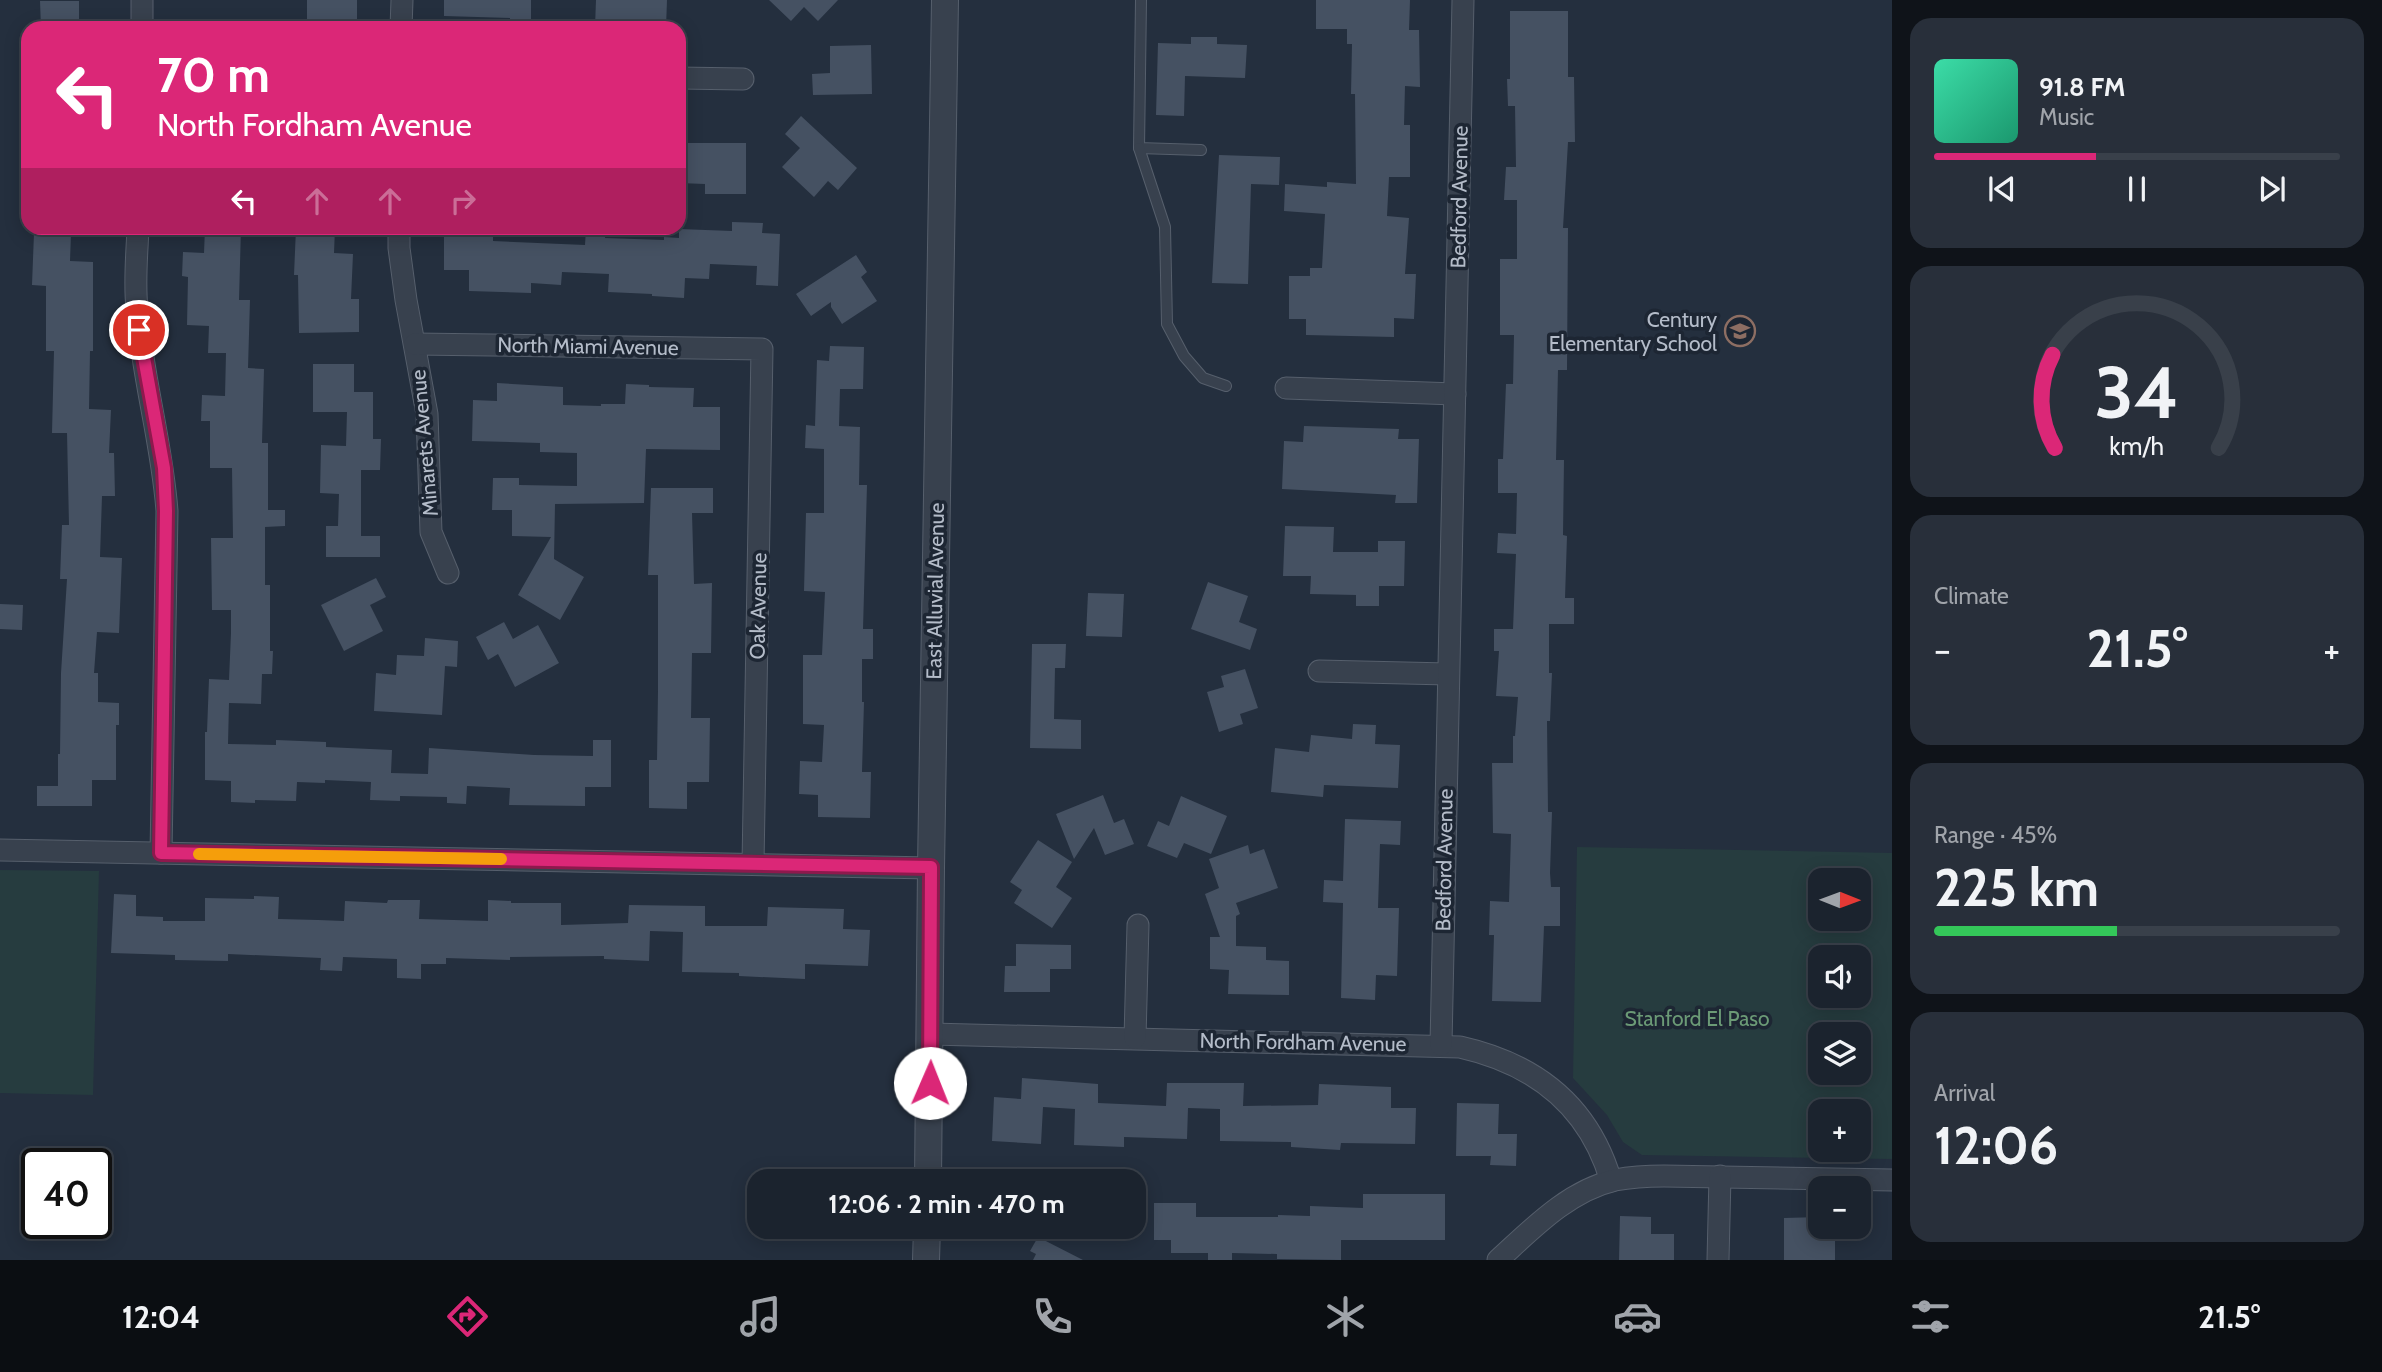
<!DOCTYPE html>
<html lang="en">
<head>
<meta charset="utf-8">
<style>
	:root { --surface:#1b232e; --page:#282f3a; --text:#f1f3f6; --muted:#a0a4aa; --line:#39404a; --accent:#db2777 }
	body { margin:0; font-family:Cabin,sans-serif; background:var(--page); color:var(--text); height:100vh; display:flex; flex-direction:column; font-size:26px; white-space:nowrap }
	* { box-sizing:border-box; margin:0 }
	p { font-size:23px; color:var(--muted) }
	.icon { flex:none; width:38px; height:38px; fill:none; stroke:currentColor; stroke-width:2; stroke-linecap:round; stroke-linejoin:round }
	.map { position:relative; flex:1; overflow:hidden }
	.details { display:flex; flex-direction:column; gap:18px; padding:18px; background:#0f1319; width:490px }
	.details>* { flex:none }
	.hud { position:absolute; left:21px; top:21px; width:665px; height:214px; border-radius:21px; box-shadow:0 4px 18px #0003,0 0 0 2px var(--line); background:#db2777; color:#fff; overflow:hidden }
	.needle { width:46px; rotate:91deg }
	.fabs { position:absolute; left:1808px; top:868px; display:grid; gap:14px }
	.fabs a { display:grid; place-items:center; width:63px; height:63px; border-radius:14px; background:var(--surface); box-shadow:0 4px 18px #0003,0 0 0 2px var(--line); font-size:35px }
	.speed { position:absolute; left:21px; top:1148px; display:flex; gap:14px; font-size:35px; font-weight:700; text-align:center }
	.speed>* { display:grid; place-content:center; width:91px; height:91px; border-radius:50%; background:var(--surface); box-shadow:0 4px 18px #0003,0 0 0 2px var(--line); line-height:1 }
	.speed .limit { border:4px solid #111; border-radius:10px; background:#fff; color:#111 }
	.pin { position:absolute; display:grid; place-items:center; width:60px; height:60px; color:#fff; margin:-30px; border:4px solid #fff; border-radius:50%; box-shadow:0 2px 7px #0007 }
	.me { position:absolute; width:77px; margin:-38px; rotate:1deg; stroke-linejoin:round; filter:drop-shadow(0 0 5px #0008) }
	.turn { display:flex; align-items:center; gap:24px; height:147px; padding:0 21px; font-size:32px }
	.turn .icon { width:91px; height:91px; stroke-width:2.5 }
	.turn b { display:block; font-size:49px; line-height:60px }
	.lanes { display:flex; align-items:center; height:66px; padding:0 21px; background:#0003; justify-content:center; gap:35px; direction:ltr }
	.lanes .off { opacity:.35 }
	.big { font-size:52px; font-weight:700; line-height:1.1 }
	.details .card { flex:1; display:flex; flex-direction:column; justify-content:center; gap:10px; min-width:0; padding:0 24px; border-radius:21px; background:var(--page) }
	.details .dial { align-items:center; gap:0 }
	.dial svg { height:182px; overflow:visible; fill:none; stroke:var(--line); stroke-width:7; stroke-linecap:round; text-anchor:middle }
	.dial text { fill:var(--text); stroke:none }
	.song { display:flex; align-items:center; gap:21px }
	.cover { width:84px; height:84px; border-radius:10px; background:linear-gradient(135deg,hsl(160 70% 55%),hsl(160 70% 35%)) }
	.played { height:7px; border-radius:4px; background:linear-gradient(90deg,var(--accent) 40%,var(--line) 40%) }
	.keys { display:flex; justify-content:space-around; direction:ltr }
	.heat { display:flex; justify-content:space-between; align-items:center; font-size:38px; direction:ltr }
	.charge { height:10px; border-radius:5px; background:linear-gradient(90deg,#34c759 45%,var(--line) 0) }
	.trip { position:absolute; left:747px; top:1169px; width:399px; height:70px; border-radius:21px; background:var(--surface); box-shadow:0 4px 18px #0003,0 0 0 2px var(--line); font-weight:700; line-height:70px; text-align:center }
	.menu { display:flex; height:112px; justify-content:space-around; align-items:center; background:#0b0e12; color:var(--muted) }
	.menu .icon { width:49px; height:49px }
	.menu .on { color:var(--accent) }
	.menu b { font-size:32px; color:var(--text) }
	main { display:flex; flex:1; min-height:0 }
	.map>svg:first-child { display:block }
	.green { fill:#263c3f; fill-rule:evenodd }
	.building { fill:#455162 }
	.lines { fill:none; stroke-linecap:round; stroke-linejoin:round }
	.service-casing { stroke:#565f6c; stroke-width:12 }
	.minor-casing { stroke:#565f6c; stroke-width:23 }
	.tertiary-casing { stroke:#565f6c; stroke-width:28 }
	.service { stroke:#38414e; stroke-width:10 }
	.minor { stroke:#38414e; stroke-width:21 }
	.tertiary { stroke:#38414e; stroke-width:26 }
	.route-casing { stroke:#8e194d; stroke-width:18 }
	.route { stroke:#db2777; stroke-width:12 }
	.slow { stroke:#f59e0b; stroke-width:12 }
	.labels { text-anchor:middle; dominant-baseline:central; stroke-width:7; stroke-linejoin:round; paint-order:stroke }
	.street-label { font-size:21px; fill:#b4bcc9; stroke:#1d2633 }
	.poi-label { font-size:21px; fill:#b4bcc9; stroke:#1d2633; text-anchor:end }
	.park-label { font-size:21px; fill:#6b9a76; stroke:#1d2633 }
</style>
</head>
<body>
<main>
<div class="map">
<svg width="1892" height="1260" viewBox="0 0 1892 1260">
	<rect width="100%" height="100%" fill="#242f3e"/>
	<g class="green">
		<path d="M1577 847 1892 853V1159L1642 1155 1623 1142 1607 1115 1573 1078ZM1820 880H1858V919H1820ZM1820 957H1858V996H1820ZM1820 1034H1858V1073H1820ZM1820 1111H1858V1150H1820Z"/>
		<path d="M0 870 99 871 93 1095 0 1093Z"/>
	</g>
	<g class="building">
		<rect x="307" y="0" width="50" height="28"/>
		<path d="M444 0H531V24H510V18L444 16Z"/>
		<path d="M596 0H667L666 28 595 27Z"/>
		<path d="M769 0H838L818 21 804 7 791 21Z"/>
		<path d="M1316 0H1410L1409 30H1419L1420 87 1405 86 1404 125H1410V177H1389L1387 216 1409 218 1405 274H1416L1414 319 1394 318V337L1306 335V319H1289V276H1310V268H1322L1325 214 1284 211 1285 184 1327 187V182L1356 184 1355 94H1351L1352 44H1347V29H1316Z"/>
		<path d="M40 1H79V28H41Z"/>
		<path d="M1510 11H1568V77H1574L1575 142H1568L1563 228H1568L1567 370H1558L1556 460H1564L1563 535 1567 536 1565 598H1574V624H1549V673H1552L1550 721H1547L1548 812H1552L1550 873 1551 887H1560V926H1544L1541 1002 1492 1001 1494 935H1489L1490 901 1509 902 1511 834 1493 833 1492 763H1513V736H1515L1518 697 1496 696 1499 651H1494V629H1513L1516 554 1497 553 1498 533 1516 534 1517 493H1498V459H1503L1506 384H1513L1514 335H1500V259H1517V200H1504L1506 167H1516L1515 106H1508L1507 79H1510Z"/>
		<path d="M1191 37H1217V44L1247 45 1245 78 1185 76 1184 116 1156 115 1158 43 1191 44Z"/>
		<path d="M871 45 872 94 813 95 812 74 830 73V46Z"/>
		<path d="M801 116 857 168 838 190 828 181 814 197 782 167 800 148 785 134Z"/>
		<path d="M679 143H746V194H705V184L679 183Z"/>
		<path d="M1219 155 1280 157 1279 185 1251 184 1248 284 1212 283Z"/>
		<path d="M732 222 763 223 762 233 780 234 778 286 756 285 757 266 710 264 709 279 685 278 684 298 652 296V294L608 292 609 274 562 272 561 285 531 283V293L469 291V270H444V228L493 229V241L585 245 586 228H606L605 238 664 240V237L679 238V229L732 231Z"/>
		<path d="M205 228H241L239 300H250L248 368 264 369 262 443H268V510H285V526L265 527V585H270V651H273L272 674H262L261 704 229 703 228 744 276 745V740L326 742V747L392 750 391 773 428 774 429 748 534 755 593 756V740H611V787H585V806L509 805 510 788 467 786 466 804 447 803V797L400 796V801L370 800 371 782 325 780V783L297 782 296 801 255 800V803L231 802V781L205 780V732H207L209 679 229 680 231 633V610H212L211 538H233L232 468H210V421H201L202 395 225 396 226 353H208L209 326 187 325 188 277 182 276 183 252 204 253Z"/>
		<path d="M296 228H335L334 253 353 254 351 299H359V332L299 333 298 275H294Z"/>
		<path d="M34 233 71 234 70 261 93 262V351H90L89 409 111 410 109 453H114L115 496H102L100 557 122 558 119 633 97 632 94 673H98V702L119 703V725H116V780H92V806H37V786H58V754H60L61 673 67 579H60L62 525H69L67 433H52L54 351H46V286L32 285Z"/>
		<path d="M856 255 867 272 861 277 877 301 842 324 831 307V302L811 316 796 294Z"/>
		<path d="M830 346 864 347 863 389H840L839 426 860 427 859 485H867L863 629H873V659H862V702H864L862 772H871L870 818 818 817V795L799 794 800 761 822 762 824 725 803 724V655H822L825 592 804 591 806 513H824V449L805 448 806 425 815 426 817 360 829 361Z"/>
		<path d="M313 364H354V392H373V439H381L380 470H361V536H380V557H326V526H338L339 494 320 493 321 445 346 446 347 412H313Z"/>
		<path d="M497 383 563 387V405L601 406V404H625L626 384 649 385V387L694 388 693 407H720V450L646 449 644 503 555 504 554 559 584 577 560 620 518 595 551 537 512 536V510H492L493 478H519V485L577 486V453L540 452V443L472 441 473 400 497 401Z"/>
		<path d="M1304 426 1399 429 1398 439H1419L1417 503H1395L1396 495 1282 489 1284 441 1303 442Z"/>
		<path d="M651 488H713V513H692L694 584 712 583 711 653H692L691 718H710L709 782H687V809L649 808V760H657L658 691V575H648Z"/>
		<path d="M1285 526 1334 527 1333 552H1378V541H1405L1404 586H1379V606H1356V595L1310 594 1311 576H1283Z"/>
		<path d="M376 578 386 597 370 605 383 631 344 651 321 605Z"/>
		<path d="M1208 582 1248 596 1239 622 1257 629 1250 650 1191 629Z"/>
		<path d="M1088 593 1124 594 1122 637 1086 636Z"/>
		<path d="M0 604 23 605 22 630 0 629Z"/>
		<path d="M504 622 513 639 538 625 559 663 515 687 498 654 488 660 476 637Z"/>
		<path d="M425 638 458 641 457 667 445 666 442 715 374 711 376 673 396 675 397 655 424 656Z"/>
		<path d="M1032 644H1066L1065 668H1055L1054 719 1081 720V749L1030 748Z"/>
		<path d="M1245 669 1258 708 1240 714 1243 724 1219 732 1207 692 1224 687 1221 676Z"/>
		<path d="M1353 724 1376 725 1375 744 1400 745 1398 788 1324 785 1323 797 1271 792 1275 748 1309 752 1311 735 1352 739Z"/>
		<path d="M1103 795 1114 823 1124 819 1134 844 1105 855 1094 828 1074 859 1056 814Z"/>
		<path d="M1181 796 1227 816 1211 854 1184 843 1177 858 1147 846 1158 821 1169 826Z"/>
		<path d="M1345 819 1401 821 1400 845 1380 844 1378 908H1399L1397 976 1376 975 1375 1000 1341 998 1343 903 1323 902 1324 880 1343 881Z"/>
		<path d="M1038 840 1072 862 1056 887 1072 898 1052 928 1014 903 1022 890 1010 882Z"/>
		<path d="M1248 845 1250 854 1264 849 1278 888 1236 903 1240 914 1236 916V946L1266 947V960L1289 961V995L1228 994 1229 970 1210 969V937H1220L1205 894 1219 888 1209 859Z"/>
		<path d="M114 894 136 895V916L163 917V921H205V898L254 899V896L279 897 278 919 318 920 344 921 345 901 387 903 388 900H420L419 919 488 921V900L511 901V903H561V925L628 923 629 905 705 906V926H767L768 907 844 909 843 929 870 930 868 966 805 964V979L739 976V973L682 972 683 932 650 931 649 961 604 959V956L510 957V960L446 958V964H421V979L397 978V959L343 957 342 971 320 970 321 958 228 954V961L175 960V955L111 953Z"/>
		<path d="M1016 944 1071 945V969H1050V992H1004L1005 966H1016Z"/>
		<path d="M1022 1078 1098 1084V1103L1166 1106 1167 1083H1244L1243 1106 1318 1105 1319 1084 1391 1087V1108H1416L1415 1144 1341 1143 1340 1150 1291 1147V1142L1220 1141V1109L1188 1108 1187 1139 1124 1137V1147L1074 1145 1075 1109 1043 1107 1041 1144 992 1141 994 1097 1021 1099Z"/>
		<path d="M1457 1103 1499 1104 1498 1134H1517L1516 1166 1490 1165 1491 1156H1456Z"/>
		<path d="M1363 1194H1445V1240H1341V1260L1277 1259V1254L1232 1253V1260H1208V1253H1171V1240H1154V1203H1196V1217H1278V1215L1310 1216V1206L1363 1208Z"/>
		<path d="M1620 1216 1651 1217V1234H1674V1260H1619Z"/>
		<path d="M1820 1217V1227H1835V1260H1784V1218Z"/>
		<path d="M1038 1237 1083 1260H1033L1036 1254 1030 1251Z"/>
	</g>
	<g class="lines">
		<g class="service-casing">
			<g id="service">
				<path d="M1141 0 1139 148 1201 150"/>
				<path d="M1139 148 1165 227 1167 324 1184 356 1203 378 1226 386"/>
			</g>
		</g>
		<g class="minor-casing">
			<g id="minor">
				<path d="M142 28V0"/>
				<path d="M401 28 402 0"/>
				<path d="M679 78 743 79"/>
				<path d="M138 228C137 254 134 282 137 308 142 377 162 442 167 511L161 853"/>
				<path d="M399 228V248L406 300 427 414 431 532 448 573"/>
				<path d="M415 344 762 349 753 864"/>
				<path d="M1286 388 1455 394"/>
				<path d="M1319 671 1448 674"/>
				<path d="M0 850 931 868"/>
				<path d="M931 1034 1460 1047C1536 1064 1589 1106 1611 1181"/>
				<path d="M1135 1038 1138 925"/>
				<path d="M1441 1045 1463 0"/>
				<path d="M1498 1260C1532 1229 1568 1191 1615 1180 1631 1177 1647 1176 1664 1176L1892 1180"/>
				<path d="M1718 1260 1720 1176"/>
			</g>
		</g>
		<g class="tertiary-casing">
			<g id="tertiary">
				<path d="M928 1181 931 868 945 0"/>
				<path d="M926 1260 927 1227"/>
			</g>
		</g>
		<use href="#service" class="service"/>
		<use href="#minor" class="minor"/>
		<use href="#tertiary" class="tertiary"/>
	</g>
	<g class="lines">
		<g class="route-casing">
			<path id="route" d="M139 330 164 468 166 511 161 853 931 867 930 1083"/>
		</g>
		<use href="#route" class="route"/>
		<path class="slow" d="M199 854 501 859"/>
	</g>
	<defs>
		<g id="school-ring" transform="scale(1.575)"><circle r="9.5" fill="#1d2633" stroke="#8d6e63" stroke-width="1.5"/><path d="M0-5L7-2L0 1L-7-2ZM-4 1L0 2.5L4 1V4Q0 6-4 4Z" fill="#8d6e63"/></g>
	</defs>
	<g fill-rule="evenodd">
		<use href="#school-ring" x="1740" y="331"/>
	</g>
	<g class="labels">
		<g class="street-label">
			<text transform="translate(1459 197) rotate(-89)">Bedford Avenue</text>
			<text transform="translate(588 346) rotate(1)">North Miami Avenue</text>
			<text transform="translate(424 443) rotate(-95)">Minarets Avenue</text>
			<text transform="translate(935 591) rotate(-89)">East Alluvial Avenue</text>
			<text transform="translate(758 606) rotate(-89)">Oak Avenue</text>
			<text transform="translate(1444 860) rotate(-89)">Bedford Avenue</text>
			<text transform="translate(1303 1042) rotate(1)">North Fordham Avenue</text>
		</g>
		<g class="poi-label">
			<text x="1717" y="319">Century<tspan x="1717" dy="24">Elementary School</tspan></text>
		</g>
		<g class="park-label">
			<text x="1697" y="1018">Stanford El Paso</text>
		</g>
	</g>
</svg>
<div class="fabs">
<a><svg class="needle" viewBox="-14 -14 28 28"><path d="M0-13l5 13h-10z" fill="#e53935"/><path d="M0 13l5-13h-10z" fill="#a0a4aa"/></svg></a>
<a><svg class="icon" aria-label="sound" viewBox="0 0 24 24"><path d="M4 9h4l5-4v14l-5-4H4zM17 9q2 3 0 6"/></svg></a>
<a><svg class="icon" aria-label="layers" viewBox="0 0 24 24"><path d="M12 4l9 5-9 5-9-5zM3 14l9 5 9-5"/></svg></a>
<a>+</a>
<a>−</a>
</div>
<div class="speed"><div class="limit">40</div></div>
<div class="pin" style="left:139px;top:330px;background:#d93025"><svg class="icon" aria-label="arrive" viewBox="0 0 24 24"><path d="M6 21V4h12l-3 4 3 4H6"/></svg></div>
<svg class="me" style="left:930px;top:1083px" viewBox="-20 -20 40 40"><circle r="19" fill="#fff"/><path d="M0-13L10 11 0 6-10 11z" fill="#db2777"/></svg>
<div class="trip">12:06 · 2 min · 470 m</div>
<div class="hud">
<div class="turn"><svg class="icon" aria-label="left" viewBox="0 0 24 24"><path d="M17 20v-9H6M10 6l-5 5 5 5"/></svg><div><b>70 m</b>North Fordham Avenue</div></div>
<div class="lanes"><svg class="icon" aria-label="left" viewBox="0 0 24 24"><path d="M17 20v-9H6M10 6l-5 5 5 5"/></svg><svg class="icon off" aria-label="ahead" viewBox="0 0 24 24"><path d="M12 20V5M6 11l6-6 6 6"/></svg><svg class="icon off" aria-label="ahead" viewBox="0 0 24 24"><path d="M12 20V5M6 11l6-6 6 6"/></svg><svg class="icon off" aria-label="right" viewBox="0 0 24 24"><path d="M7 20v-9h11M14 6l5 5-5 5"/></svg></div>
</div>
</div>
<section class="details">
<div class="card">
<div class="song"><i class="cover"></i><div><b>91.8 FM</b><p>Music</p></div></div>
<div class="played"></div>
<div class="keys"><svg class="icon" aria-label="previous" viewBox="0 0 24 24"><path d="M18 5L8 12l10 7zM5 5v14"/></svg><svg class="icon" aria-label="pause" viewBox="0 0 24 24"><path d="M8 5v14M16 5v14"/></svg><svg class="icon" aria-label="next" viewBox="0 0 24 24"><path d="M6 5l10 7-10 7zM19 5v14"/></svg></div>
</div>
<div class="card dial"><svg viewBox="0 0 100 80">
<path d="M14 69A42 42 0 1 1 86 69"/>
<path d="M14 69A42 42 0 0 1 13 28" stroke="#db2777"/>
<text x="50" y="56" font-size="32" font-weight="700">34</text>
<text x="50" y="72" font-size="11">km/h</text>
</svg></div>
<div class="card"><p>Climate</p>
<div class="heat"><a>−</a><b class="big">21.5°</b><a>+</a></div>
</div>
<div class="card"><p>Range · 45%</p><b class="big">225 km</b><div class="charge"></div></div>
<div class="card"><p>Arrival</p><b class="big">12:06</b></div>
</section>
</main>
<nav class="menu">
<b>12:04</b>
<svg class="icon on" aria-label="directions" viewBox="0 0 24 24"><path d="M12 3l9 9-9 9-9-9zM9 14v-3h6M13 9l2 2-2 2"/></svg>
<svg class="icon" aria-label="music" viewBox="0 0 24 24"><path d="M9 18V5l10-2v13"/><circle cx="6" cy="18" r="3"/><circle cx="16" cy="16" r="3"/></svg>
<svg class="icon" aria-label="phone" viewBox="0 0 24 24"><path d="M5 4h4l2 5-3 2q2 4 5 5l2-3 5 2v4C11 20 4 13 5 4z"/></svg>
<svg class="icon" aria-label="climate" viewBox="0 0 24 24"><path d="M12 3v18M4 7l16 10M4 17L20 7"/></svg>
<svg class="icon" aria-label="car" viewBox="0 0 24 24"><path d="M5 17H2v-5l4-1 3-4h7l3 4 3 1v5h-3M9 17h6M6 11h13"/><circle cx="7" cy="17" r="2"/><circle cx="17" cy="17" r="2"/></svg>
<svg class="icon" aria-label="filters" viewBox="0 0 24 24"><path d="M4 7h16M4 17h16"/><circle cx="9" cy="7" r="2"/><circle cx="15" cy="17" r="2"/></svg>
<b>21.5°</b>
</nav>
</body>
</html>
